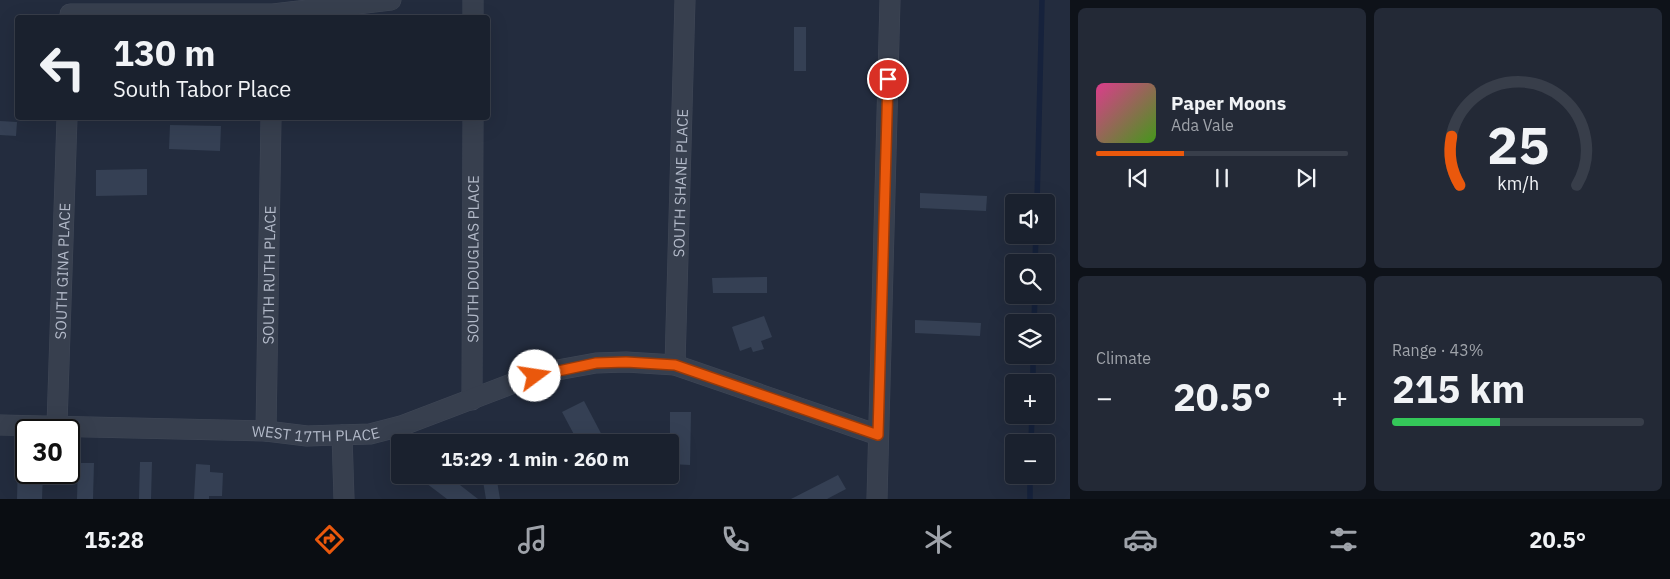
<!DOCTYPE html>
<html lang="en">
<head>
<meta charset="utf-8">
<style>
	:root { --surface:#1a212e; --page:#232936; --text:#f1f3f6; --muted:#9fa3aa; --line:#383e4a; --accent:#ea580c }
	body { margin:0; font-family:"IBM Plex Sans",sans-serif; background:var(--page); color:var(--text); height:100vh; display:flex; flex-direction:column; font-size:19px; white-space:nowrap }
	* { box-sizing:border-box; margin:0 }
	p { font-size:16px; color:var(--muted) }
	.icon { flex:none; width:28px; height:28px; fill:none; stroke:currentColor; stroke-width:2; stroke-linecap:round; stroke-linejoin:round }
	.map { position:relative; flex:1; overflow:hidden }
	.drawer { display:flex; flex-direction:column; gap:8px; padding:8px; background:#0e1219; width:600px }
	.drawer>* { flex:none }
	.guide { position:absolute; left:15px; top:15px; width:475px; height:105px; border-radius:5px; box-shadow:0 5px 20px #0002,0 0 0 1px var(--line); background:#1a212e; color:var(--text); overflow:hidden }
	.fabs { position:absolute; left:1005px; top:194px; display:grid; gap:10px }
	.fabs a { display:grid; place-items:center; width:50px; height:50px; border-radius:5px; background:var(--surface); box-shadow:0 5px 20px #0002,0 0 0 1px var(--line); font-size:25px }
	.speed { position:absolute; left:15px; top:419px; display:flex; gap:10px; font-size:25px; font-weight:700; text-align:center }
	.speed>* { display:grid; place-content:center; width:65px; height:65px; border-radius:50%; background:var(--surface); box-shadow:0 5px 20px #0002,0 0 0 1px var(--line); line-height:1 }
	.speed .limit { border:2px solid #111; border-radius:8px; background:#fff; color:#111 }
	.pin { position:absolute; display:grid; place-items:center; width:42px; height:42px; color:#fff; margin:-21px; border:2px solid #fff; border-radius:50%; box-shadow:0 1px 5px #0007 }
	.me { position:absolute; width:55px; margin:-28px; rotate:76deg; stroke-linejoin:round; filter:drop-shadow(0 0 4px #0008) }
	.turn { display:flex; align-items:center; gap:18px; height:105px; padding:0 15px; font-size:22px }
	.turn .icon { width:65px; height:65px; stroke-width:2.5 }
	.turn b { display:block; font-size:35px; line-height:42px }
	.big { font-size:38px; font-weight:800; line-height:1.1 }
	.drawer .tile { flex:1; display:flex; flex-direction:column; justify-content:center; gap:8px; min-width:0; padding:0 18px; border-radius:8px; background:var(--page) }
	.drawer .dial { align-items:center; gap:0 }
	.dial svg { height:130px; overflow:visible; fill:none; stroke:var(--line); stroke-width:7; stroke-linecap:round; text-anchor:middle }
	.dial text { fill:var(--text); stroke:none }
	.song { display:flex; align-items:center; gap:15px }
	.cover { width:60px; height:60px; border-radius:8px; background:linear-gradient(135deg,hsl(330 70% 55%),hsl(100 70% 35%)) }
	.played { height:5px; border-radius:2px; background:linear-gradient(90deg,var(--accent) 35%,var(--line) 35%) }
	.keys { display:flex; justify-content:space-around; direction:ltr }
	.heat { display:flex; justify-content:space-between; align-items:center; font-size:28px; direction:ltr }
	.charge { height:8px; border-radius:4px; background:linear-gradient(90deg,#34c759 43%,var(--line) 0) }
	.drawer .tiles { flex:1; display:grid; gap:8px; grid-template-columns:repeat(2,1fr) }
	.trip { position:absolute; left:391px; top:434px; width:288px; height:50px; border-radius:5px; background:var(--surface); box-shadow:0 5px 20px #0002,0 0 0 1px var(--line); font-weight:800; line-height:50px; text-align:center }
	.tabs { display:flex; height:80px; justify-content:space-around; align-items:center; background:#0a0d12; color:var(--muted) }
	.tabs .icon { width:35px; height:35px }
	.tabs .active { color:var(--accent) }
	.tabs b { font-size:22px; color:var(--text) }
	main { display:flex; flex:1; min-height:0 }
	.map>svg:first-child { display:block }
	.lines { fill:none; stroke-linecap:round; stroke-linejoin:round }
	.stream { stroke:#16223c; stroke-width:5.5 }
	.building { fill:#354054 }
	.street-casing { stroke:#404857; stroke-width:21 }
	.street { stroke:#373f4e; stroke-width:20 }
	.route-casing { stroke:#983908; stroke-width:12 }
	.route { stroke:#ea580c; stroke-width:9 }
	.labels { text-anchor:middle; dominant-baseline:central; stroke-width:5; stroke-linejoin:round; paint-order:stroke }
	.street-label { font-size:15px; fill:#b3bac9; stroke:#1c2433 }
</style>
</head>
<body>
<main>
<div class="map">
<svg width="1070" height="499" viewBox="0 0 1070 499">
	<rect width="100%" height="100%" fill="#232c3e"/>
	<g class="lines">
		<g class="stream">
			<path d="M1037 202 1042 0"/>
			<path d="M1035 262 1036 235"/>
			<path d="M1034 322 1035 295"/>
			<path d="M1033 382V355"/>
			<path d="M1031 442 1032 415"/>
			<path d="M1030 499V475"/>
		</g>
	</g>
	<g class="building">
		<rect x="794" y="27" width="12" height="44"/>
		<path d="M0 121 17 122 16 136 0 135Z"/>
		<path d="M170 125 221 126 220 151 169 149Z"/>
		<path d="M147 169V195L96 196V170Z"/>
		<path d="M920 193 987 196 986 211 920 208Z"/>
		<path d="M767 277V293H713L712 278Z"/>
		<path d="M764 316 772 337 761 341 764 349 753 352 751 347 740 351 732 327Z"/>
		<path d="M915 320 981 323 980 336 915 333Z"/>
		<path d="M584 401 605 441 602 442H578L562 412Z"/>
		<path d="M670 412H691L690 465 670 464Z"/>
		<path d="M18 459H26V472H43L42 499H17Z"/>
		<path d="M140 462H152L151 499H139Z"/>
		<path d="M78 463H94L93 499H77Z"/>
		<path d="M196 464 210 465V472L223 473 222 496H209V499H194Z"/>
		<path d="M426 475H447L478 499H447L422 480Z"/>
		<path d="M482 475H496L500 499H486Z"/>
		<path d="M838 475 846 489 827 499H791Z"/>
	</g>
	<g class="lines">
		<g class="street-casing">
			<g id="street">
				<path d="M70 14H273L391 0"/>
				<path d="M473 18V0"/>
				<path id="s1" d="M675 365 685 0"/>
				<path id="s2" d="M472 400 473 118"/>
				<path id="s3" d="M0 425 266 431 307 436 370 434 401 426 519 381 552 371 596 363 626 362 675 365 878 435"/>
				<path id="s4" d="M57 425 67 118"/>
				<path id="s5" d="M266 431 271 118"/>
				<path d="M342 435 344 499"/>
				<path d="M877 499 890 0"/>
			</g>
		</g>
		<use href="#street" class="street"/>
	</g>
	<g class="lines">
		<g class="route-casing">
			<path id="route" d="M535 376 596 363 626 362 675 365 878 435 888 79"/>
		</g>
		<use href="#route" class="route"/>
	</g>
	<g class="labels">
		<g class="street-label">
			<text stroke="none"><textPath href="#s1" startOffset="182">SOUTH SHANE PLACE</textPath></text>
			<text stroke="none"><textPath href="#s2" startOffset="141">SOUTH DOUGLAS PLACE</textPath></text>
			<text stroke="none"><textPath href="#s4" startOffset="154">SOUTH GINA PLACE</textPath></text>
			<text stroke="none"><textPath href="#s5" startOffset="156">SOUTH RUTH PLACE</textPath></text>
			<text stroke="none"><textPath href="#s3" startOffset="316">WEST 17TH PLACE</textPath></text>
		</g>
	</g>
</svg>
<div class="fabs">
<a><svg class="icon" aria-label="sound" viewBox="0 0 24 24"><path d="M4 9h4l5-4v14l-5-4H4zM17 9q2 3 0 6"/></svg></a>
<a><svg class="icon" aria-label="search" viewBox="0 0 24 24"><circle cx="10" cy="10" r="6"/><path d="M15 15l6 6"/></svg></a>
<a><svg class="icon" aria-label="layers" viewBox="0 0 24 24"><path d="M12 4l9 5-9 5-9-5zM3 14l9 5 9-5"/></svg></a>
<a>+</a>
<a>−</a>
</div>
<div class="speed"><div class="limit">30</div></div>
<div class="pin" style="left:888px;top:79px;background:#d93025"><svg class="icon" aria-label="arrive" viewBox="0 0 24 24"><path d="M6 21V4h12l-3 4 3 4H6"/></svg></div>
<svg class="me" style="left:535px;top:376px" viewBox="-20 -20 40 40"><circle r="19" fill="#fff"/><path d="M0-13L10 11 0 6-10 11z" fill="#ea580c"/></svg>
<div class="trip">15:29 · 1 min · 260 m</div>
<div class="guide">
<div class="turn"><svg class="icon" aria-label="left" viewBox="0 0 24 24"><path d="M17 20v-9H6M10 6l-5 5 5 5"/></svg><div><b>130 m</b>South Tabor Place</div></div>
</div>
</div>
<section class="drawer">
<div class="tiles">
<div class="tile">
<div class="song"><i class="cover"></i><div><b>Paper Moons</b><p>Ada Vale</p></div></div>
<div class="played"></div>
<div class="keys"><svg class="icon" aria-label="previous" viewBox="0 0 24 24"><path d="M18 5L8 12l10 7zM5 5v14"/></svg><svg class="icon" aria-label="pause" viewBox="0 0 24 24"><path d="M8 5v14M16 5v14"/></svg><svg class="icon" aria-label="next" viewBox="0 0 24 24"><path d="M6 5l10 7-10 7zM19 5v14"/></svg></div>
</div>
<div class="tile dial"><svg viewBox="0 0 100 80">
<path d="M14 69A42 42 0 1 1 86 69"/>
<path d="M14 69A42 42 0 0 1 9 39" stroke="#ea580c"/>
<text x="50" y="56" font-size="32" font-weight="700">25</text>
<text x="50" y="72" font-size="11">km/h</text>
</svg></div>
<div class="tile"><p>Climate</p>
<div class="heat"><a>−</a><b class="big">20.5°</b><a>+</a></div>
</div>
<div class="tile"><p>Range · 43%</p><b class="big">215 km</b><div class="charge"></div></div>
</div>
</section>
</main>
<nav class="tabs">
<b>15:28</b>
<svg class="icon active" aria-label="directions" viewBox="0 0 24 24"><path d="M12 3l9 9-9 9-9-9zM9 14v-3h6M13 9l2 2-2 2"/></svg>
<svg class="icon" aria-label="music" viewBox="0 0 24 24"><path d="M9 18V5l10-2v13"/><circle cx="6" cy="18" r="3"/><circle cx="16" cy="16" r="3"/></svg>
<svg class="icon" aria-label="phone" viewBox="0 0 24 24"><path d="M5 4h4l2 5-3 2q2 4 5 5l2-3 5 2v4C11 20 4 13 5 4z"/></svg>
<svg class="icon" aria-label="climate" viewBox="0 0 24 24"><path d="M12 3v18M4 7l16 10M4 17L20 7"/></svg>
<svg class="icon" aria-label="car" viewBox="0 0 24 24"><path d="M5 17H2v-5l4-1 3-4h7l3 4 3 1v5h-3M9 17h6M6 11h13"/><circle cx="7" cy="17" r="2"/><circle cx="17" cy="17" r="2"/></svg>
<svg class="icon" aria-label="filters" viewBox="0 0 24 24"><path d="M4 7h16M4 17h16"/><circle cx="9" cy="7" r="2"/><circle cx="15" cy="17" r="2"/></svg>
<b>20.5°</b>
</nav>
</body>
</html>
